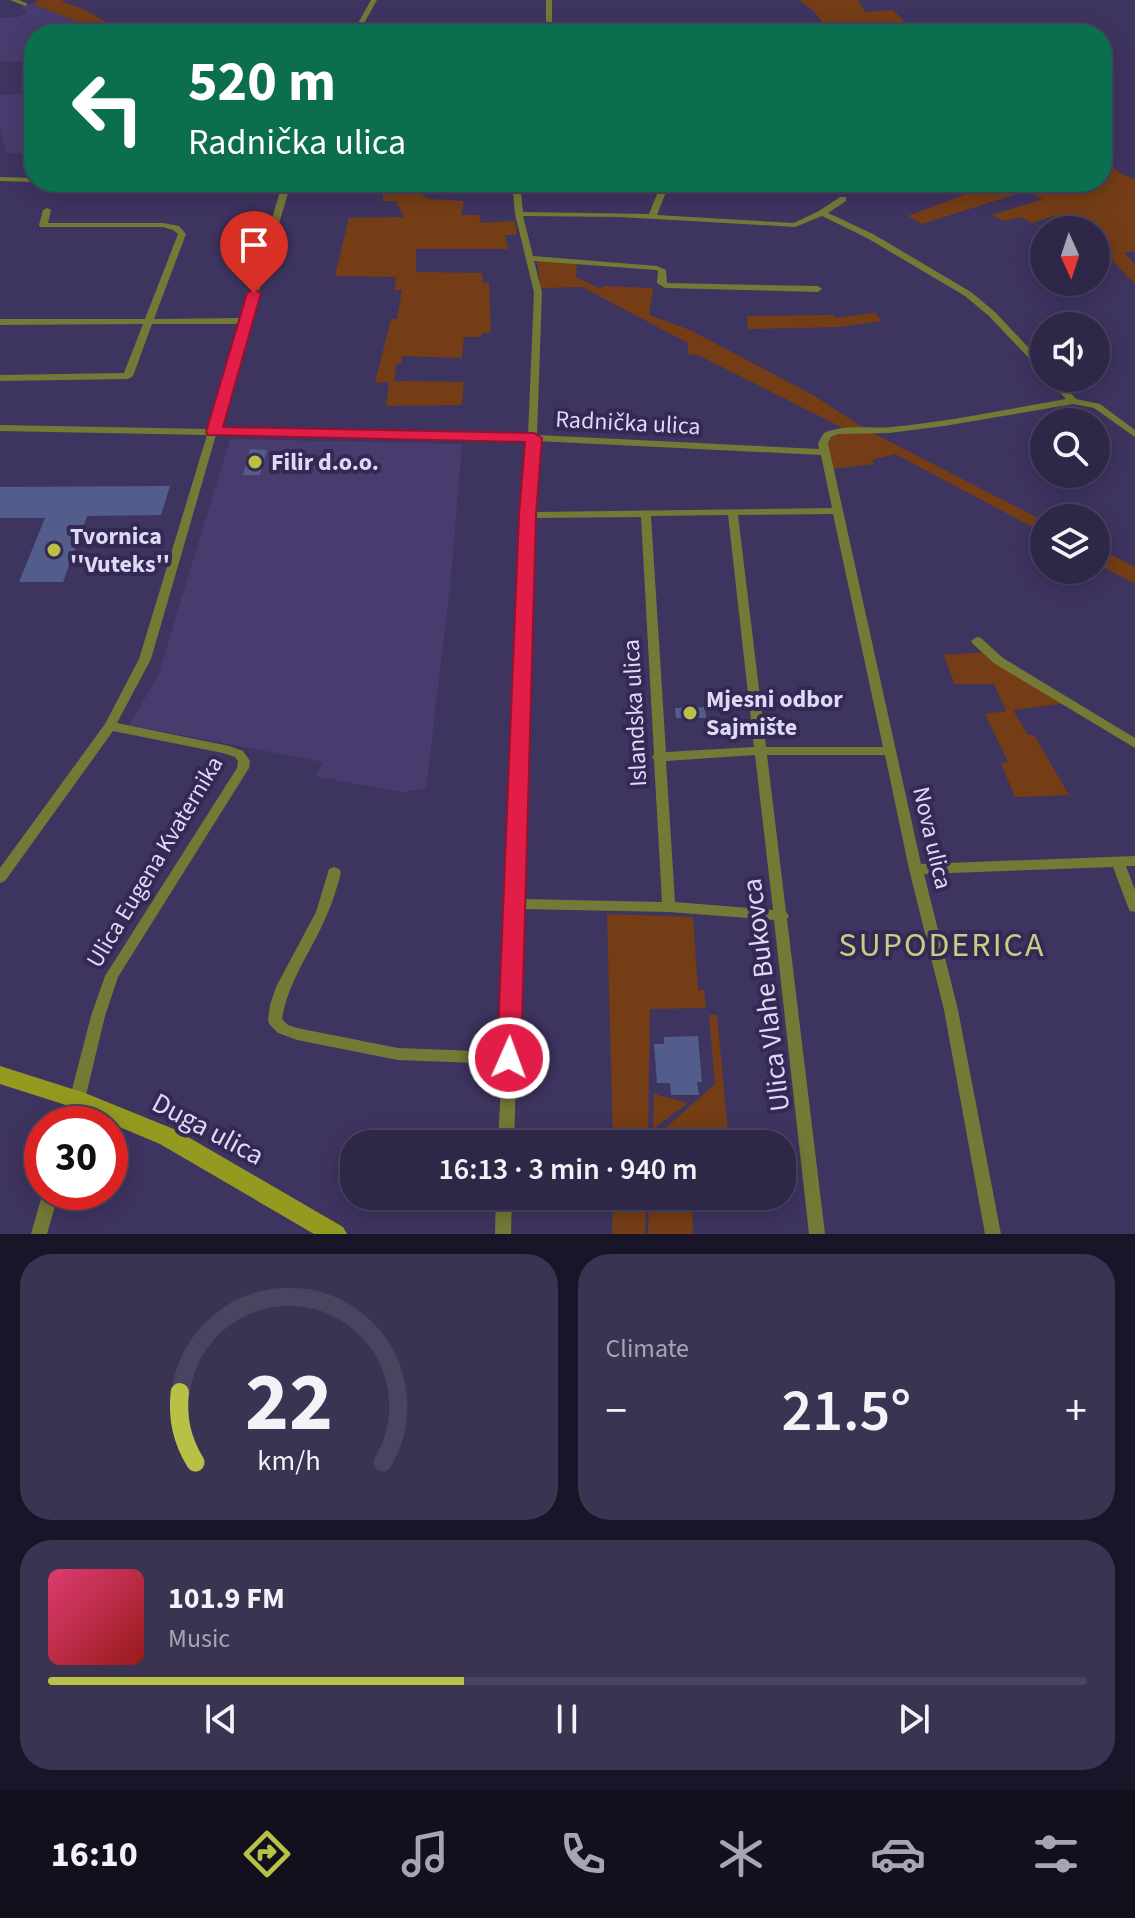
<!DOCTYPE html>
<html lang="en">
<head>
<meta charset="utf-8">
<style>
	:root { --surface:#2e2748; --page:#3a3352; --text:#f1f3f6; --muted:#a7a5b4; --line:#494460; --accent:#b9c046 }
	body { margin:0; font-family:"Source Sans 3",sans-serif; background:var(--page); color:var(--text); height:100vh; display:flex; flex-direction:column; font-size:30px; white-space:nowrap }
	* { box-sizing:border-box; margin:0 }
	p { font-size:26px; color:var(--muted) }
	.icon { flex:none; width:44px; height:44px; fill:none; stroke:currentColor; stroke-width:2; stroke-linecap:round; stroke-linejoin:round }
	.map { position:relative; height:1234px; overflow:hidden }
	.panel { display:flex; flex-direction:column; gap:20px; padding:20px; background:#191528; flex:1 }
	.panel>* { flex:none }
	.banner { position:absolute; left:24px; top:24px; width:1088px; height:168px; border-radius:32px; box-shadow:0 4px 20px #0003,0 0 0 2px var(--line); background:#0b6e4f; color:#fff; overflow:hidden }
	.needle { width:52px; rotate:177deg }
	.buttons { position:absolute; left:1030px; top:216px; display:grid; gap:16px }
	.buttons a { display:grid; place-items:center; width:80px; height:80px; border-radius:50%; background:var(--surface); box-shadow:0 4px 20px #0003,0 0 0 2px var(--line); font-size:40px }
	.speed { position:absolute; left:24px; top:1106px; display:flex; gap:16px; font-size:40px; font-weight:700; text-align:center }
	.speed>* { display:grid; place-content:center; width:104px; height:104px; border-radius:50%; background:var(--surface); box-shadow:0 4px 20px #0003,0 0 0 2px var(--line); line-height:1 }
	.speed .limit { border:12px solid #d22; background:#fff; color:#111 }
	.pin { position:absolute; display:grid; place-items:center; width:68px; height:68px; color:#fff; margin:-82px -34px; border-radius:50% 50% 50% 0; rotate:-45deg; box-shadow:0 0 8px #0007 }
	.pin .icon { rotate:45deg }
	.me { position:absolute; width:88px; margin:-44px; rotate:2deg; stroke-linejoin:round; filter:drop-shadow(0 0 6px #0008) }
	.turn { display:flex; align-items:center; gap:28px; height:168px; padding:0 32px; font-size:36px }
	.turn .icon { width:104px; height:104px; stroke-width:2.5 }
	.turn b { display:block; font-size:56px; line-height:68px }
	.big { font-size:60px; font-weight:600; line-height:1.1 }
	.panel .widget { flex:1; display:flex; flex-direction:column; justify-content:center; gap:12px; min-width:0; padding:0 28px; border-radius:32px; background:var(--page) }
	.panel .dial { align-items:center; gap:0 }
	.dial svg { height:208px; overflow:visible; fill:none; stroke:var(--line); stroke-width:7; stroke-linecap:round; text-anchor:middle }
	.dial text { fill:var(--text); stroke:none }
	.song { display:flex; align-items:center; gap:24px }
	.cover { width:96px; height:96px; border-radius:12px; background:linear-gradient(135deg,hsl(340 70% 55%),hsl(0 70% 35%)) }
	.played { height:8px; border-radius:4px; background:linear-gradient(90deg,var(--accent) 40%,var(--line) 40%) }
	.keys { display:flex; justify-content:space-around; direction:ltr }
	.heat { display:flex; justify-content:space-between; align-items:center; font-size:44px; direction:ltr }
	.panel .tiles { flex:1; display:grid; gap:20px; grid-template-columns:1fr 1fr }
	.widget:last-child { grid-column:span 2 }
	.trip { position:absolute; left:340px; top:1130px; width:456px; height:80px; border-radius:32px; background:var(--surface); box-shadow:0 4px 20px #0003,0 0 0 2px var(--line); font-weight:600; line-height:80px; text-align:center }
	.tabs { display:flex; height:128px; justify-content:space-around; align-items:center; background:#12101d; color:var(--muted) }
	.tabs .icon { width:56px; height:56px }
	.tabs .selected { color:var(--accent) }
	.tabs b { font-size:36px; color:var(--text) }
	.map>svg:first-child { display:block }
	.built { fill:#483c6f }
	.green { fill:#743d16 }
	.building { fill:#525d8b }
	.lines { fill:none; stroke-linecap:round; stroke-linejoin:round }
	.street { fill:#747936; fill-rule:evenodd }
	.secondary { fill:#949a20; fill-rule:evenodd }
	.route { fill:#e11d48; stroke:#92132f; stroke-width:2 }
	.poi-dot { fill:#b9c046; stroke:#342954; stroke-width:3 }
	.labels { text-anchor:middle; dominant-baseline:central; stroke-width:8; stroke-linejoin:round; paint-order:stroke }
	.street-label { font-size:24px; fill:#ded9f5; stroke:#342954 }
	.poi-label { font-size:24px; font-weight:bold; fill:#ded9f5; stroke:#342954; text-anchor:start }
	.near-street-label { font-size:28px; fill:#ded9f5; stroke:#342954 }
	.near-quarter-label { font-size:34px; letter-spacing:2px; fill:#c7ce81; stroke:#342954 }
</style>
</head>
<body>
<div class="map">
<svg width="1135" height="1234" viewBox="0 0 1135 1234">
	<rect width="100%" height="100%" fill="#3e3460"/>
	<g class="built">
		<path d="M33 4 71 19 95 34H34V62L0 61V18L19 17 27 11 20 7Z"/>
		<path d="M34 93V153H6L0 126V95Z"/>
		<path d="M230 439 462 444 451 579 426 788 402 792 319 777 316 776 323 762 129 725 158 676Z"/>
	</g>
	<g class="green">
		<path d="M36 0H64L62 2C86 8 105 22 127 34H95L71 19 33 4 38 2Z"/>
		<path d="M799 0H858L865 12 893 10 917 34H814L812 31 826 27 814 11Z"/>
		<path d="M1102 160 1123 175 1135 179V251L1124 253 1135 264V284L1102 250H1096V230H1075L1054 216 1032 223 1021 217 1004 221 992 215 1043 199 1026 191 922 224 908 216 984 187 976 182H1102Z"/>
		<path d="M345 182H401L429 199 464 201 461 215H479L481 223 515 221 517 235H505L508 249H416V272L482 273 483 283H489L491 332 482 333 481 337H464L462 358 403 356 401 363 396 364 394 381 464 382 462 405 386 406 389 382 375 383 391 319H397L402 290H394L396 277 335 276 349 218 404 217 396 201H383V194H343Z"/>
		<path d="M537 260 577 264 576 277 601 289 603 286 653 288 649 315 690 330 813 395 867 430 1044 521V533L895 454 871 460 875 464 832 469C828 446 822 440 845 429L698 355 688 354V343L582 287 541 288Z"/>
		<path d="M875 313 882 321 838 327 748 329 747 316 834 315 835 318Z"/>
		<path d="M1096 547 1135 567V584L1096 563Z"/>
		<path d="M989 652 1068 703 1013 710 1028 735H1034L1069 795 1015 797 1001 763 1008 762 985 714 1006 711 994 684H954L944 655Z"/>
		<path d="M607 914 693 917 698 990H704L706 1008 650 1009 648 1144H613Z"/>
		<path d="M709 1015H717L729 1144H652L653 1139 715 1084Z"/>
		<path d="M654 1094 688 1103 653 1129Z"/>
		<path d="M613 1196H646L645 1234H612Z"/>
		<path d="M649 1196H692L693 1234H648Z"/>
	</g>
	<g class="building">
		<path d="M250 449 267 450 260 475H243Z"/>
		<path d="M170 486 161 515 87 516 63 582H19L45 518H0V487Z"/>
		<path d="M705 707 706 718H676L675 708Z"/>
		<path d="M698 1036 702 1082H697L699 1095H671L670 1083H657L654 1044H664V1037Z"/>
	</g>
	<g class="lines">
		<g class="street">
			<path d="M10 0H19L28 4 25 6Z"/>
			<path d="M371 0H377L358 34H352Z"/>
			<rect x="546" y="0" width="6" height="34"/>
			<path d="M0 177 34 178 35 182 0 181Z"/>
			<path d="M260 182 291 183 218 429 528 435 534 292 515 214 512 182H520L523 212 649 214 662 182H670L657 215 794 223 819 211 840 197H846V201L828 213 873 234 971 292 995 312 1044 364V372L1041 371 989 316 965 296 867 238 822 216 795 227 620 217 523 216 533 256 657 266 666 270 667 283 818 286 822 289 818 292 665 288 657 283 658 271 656 270 534 261 542 292 537 435 819 449 818 443 824 433C845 424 869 429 892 427 951 421 1009 409 1066 399L1047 378H1057L1076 399 1100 404 1135 430V437L1094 408 1073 404 944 426 889 433 838 434 831 437 828 443 921 864 1135 856V866H1126L1135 890V912L1130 911 1128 907 1113 867 924 874 958 1010 1001 1234H985L944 1010 909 869 885 755H767L786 912 789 916 787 919 825 1234H809L774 920 669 912 521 909 514 1144H498L502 1064 398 1060 297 1040 278 1033 270 1025 268 1021 270 1005 276 987 316 912 329 869 334 867 339 869 341 872C336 893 329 912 319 932 305 960 287 987 282 1019L288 1025 297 1028 398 1048 502 1052 524 517 523 515 525 513 528 441 216 435 151 659 117 723 229 746 243 751 250 761 249 768 118 977 105 1016 79 1124H63L91 1016 105 976 237 768 238 761 235 757 223 753 113 731 5 881 0 883V868L105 724 139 659 207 435 0 431V425L209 429 241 324H152L133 376 128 379 0 381V375L124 373 143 324 0 325V319H145L178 234 173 230 163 227H40L39 225 43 210 47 208 51 210 48 223H163L179 226 186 234 154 319 242 318 282 185 264 184ZM537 441 821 455 832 508 535 512ZM833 514 883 747H766L738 515ZM728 515 754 747 666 752 651 516ZM641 517 654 754 652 757 654 760 662 902 522 899 535 518ZM755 755 773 910 675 902 666 761Z"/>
			<path d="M977 637 981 638 1003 658 1135 738V748L995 664 973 644 971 641Z"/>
			<path d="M43 1192H59L47 1234H31Z"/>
			<path d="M496 1196H512L511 1234H495Z"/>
		</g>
		<path class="secondary" d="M0 1066 85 1093 176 1130 343 1227 347 1234H314L160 1144 72 1107 0 1084Z"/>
	</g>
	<path class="route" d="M254 289 261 293 223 427 534 433 542 438 536 515 521 1058 517 1065 509 1068 500 1065 497 1058 519 515 525 442 208 435 206 432 247 293Z"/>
	<g class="poi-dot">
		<circle cx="255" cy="462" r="8"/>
		<circle cx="54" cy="550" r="8"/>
		<circle cx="690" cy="713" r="8"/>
	</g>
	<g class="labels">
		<g class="street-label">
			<text transform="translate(628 423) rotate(3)">Radnička ulica</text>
			<text transform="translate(635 713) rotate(-93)">Islandska ulica</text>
			<text transform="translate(932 838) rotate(77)">Nova ulica</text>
			<text transform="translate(155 862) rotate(-59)">Ulica Eugena Kvaternika</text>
		</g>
		<g class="poi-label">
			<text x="271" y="462">Filir d.o.o.</text>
			<text x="70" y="536">Tvornica<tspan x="70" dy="28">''Vuteks''</tspan></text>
			<text x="706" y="699">Mjesni odbor<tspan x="706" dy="28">Sajmište</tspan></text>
		</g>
		<g class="near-street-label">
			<text transform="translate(766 995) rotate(-97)">Ulica Vlahe Bukovca</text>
			<text transform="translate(208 1129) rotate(28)">Duga ulica</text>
		</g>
		<g class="near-quarter-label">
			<text x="942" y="945">SUPODERICA</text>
		</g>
	</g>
</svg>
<div class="buttons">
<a><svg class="needle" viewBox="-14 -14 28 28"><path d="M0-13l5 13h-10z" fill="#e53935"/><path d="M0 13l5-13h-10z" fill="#a7a5b4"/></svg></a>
<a><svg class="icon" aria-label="sound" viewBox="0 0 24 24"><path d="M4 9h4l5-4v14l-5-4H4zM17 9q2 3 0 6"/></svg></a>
<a><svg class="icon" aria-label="search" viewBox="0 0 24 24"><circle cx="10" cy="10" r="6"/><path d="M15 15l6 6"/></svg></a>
<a><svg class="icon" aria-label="layers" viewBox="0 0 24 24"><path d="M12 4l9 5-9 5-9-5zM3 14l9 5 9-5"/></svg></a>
</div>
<div class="speed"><div class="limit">30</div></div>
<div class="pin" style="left:254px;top:293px;background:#d93025"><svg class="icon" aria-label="arrive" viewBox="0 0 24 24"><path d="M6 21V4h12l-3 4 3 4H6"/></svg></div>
<svg class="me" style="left:509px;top:1058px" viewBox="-20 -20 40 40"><circle r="17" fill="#e11d48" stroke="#fff" stroke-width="3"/><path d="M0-11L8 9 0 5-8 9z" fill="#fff"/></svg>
<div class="trip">16:13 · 3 min · 940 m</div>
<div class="banner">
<div class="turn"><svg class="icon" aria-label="left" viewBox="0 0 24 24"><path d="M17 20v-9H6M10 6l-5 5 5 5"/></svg><div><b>520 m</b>Radnička ulica</div></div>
</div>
</div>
<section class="panel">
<div class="tiles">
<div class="widget dial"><svg viewBox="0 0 100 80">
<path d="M14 69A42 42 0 1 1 86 69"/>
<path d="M14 69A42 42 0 0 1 8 42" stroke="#b9c046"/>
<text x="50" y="56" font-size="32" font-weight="700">22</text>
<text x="50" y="72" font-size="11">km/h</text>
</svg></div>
<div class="widget"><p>Climate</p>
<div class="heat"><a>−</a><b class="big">21.5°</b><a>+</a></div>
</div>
<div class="widget">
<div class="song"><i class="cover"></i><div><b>101.9 FM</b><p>Music</p></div></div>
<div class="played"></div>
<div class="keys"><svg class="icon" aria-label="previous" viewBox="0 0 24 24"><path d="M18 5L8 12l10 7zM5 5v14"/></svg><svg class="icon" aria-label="pause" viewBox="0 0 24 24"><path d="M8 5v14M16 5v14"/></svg><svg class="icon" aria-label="next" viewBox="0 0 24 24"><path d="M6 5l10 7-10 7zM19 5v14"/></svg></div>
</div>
</div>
</section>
<nav class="tabs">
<b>16:10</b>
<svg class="icon selected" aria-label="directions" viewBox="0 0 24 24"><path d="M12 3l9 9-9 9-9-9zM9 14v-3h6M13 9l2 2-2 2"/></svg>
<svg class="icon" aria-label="music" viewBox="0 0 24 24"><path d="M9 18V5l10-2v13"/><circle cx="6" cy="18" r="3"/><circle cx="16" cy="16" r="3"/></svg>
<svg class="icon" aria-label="phone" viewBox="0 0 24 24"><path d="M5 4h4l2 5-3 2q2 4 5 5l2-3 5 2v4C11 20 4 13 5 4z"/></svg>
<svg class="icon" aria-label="climate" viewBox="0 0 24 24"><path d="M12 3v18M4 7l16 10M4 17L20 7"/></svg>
<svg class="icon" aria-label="car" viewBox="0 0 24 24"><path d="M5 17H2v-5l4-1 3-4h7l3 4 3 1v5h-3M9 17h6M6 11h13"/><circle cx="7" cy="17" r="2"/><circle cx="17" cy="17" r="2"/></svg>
<svg class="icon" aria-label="filters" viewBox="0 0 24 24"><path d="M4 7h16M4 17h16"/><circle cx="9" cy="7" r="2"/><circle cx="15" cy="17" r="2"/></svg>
</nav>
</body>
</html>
